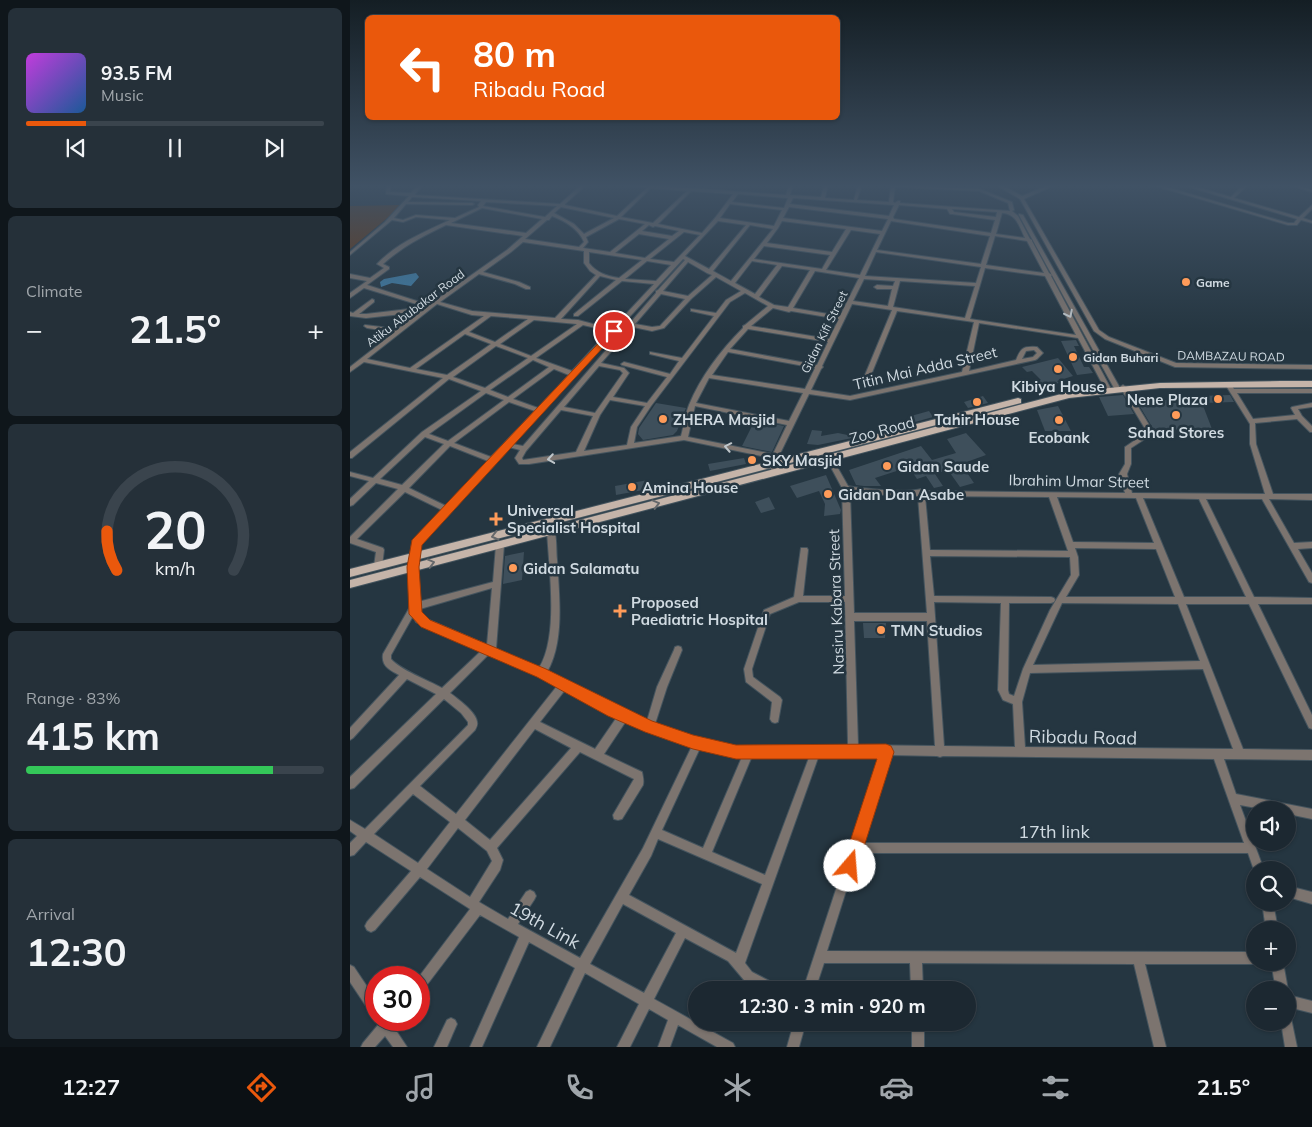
<!DOCTYPE html>
<html lang="en">
<head>
<meta charset="utf-8">
<style>
	:root { --surface:#1c2831; --page:#253039; --text:#f1f3f6; --muted:#a0a6ab; --line:#3a444d; --accent:#ea580c }
	body { margin:0; font-family:Mulish,sans-serif; background:var(--page); color:var(--text); height:100vh; display:flex; flex-direction:column; font-size:19px; white-space:nowrap }
	* { box-sizing:border-box; margin:0 }
	p { font-size:16px; color:var(--muted) }
	.icon { flex:none; width:28px; height:28px; fill:none; stroke:currentColor; stroke-width:2; stroke-linecap:round; stroke-linejoin:round }
	.map { position:relative; flex:1; overflow:hidden }
	.side { display:flex; flex-direction:column; gap:8px; padding:8px; background:#0f161b; width:350px }
	.side>* { flex:none }
	.hud { position:absolute; left:15px; top:15px; width:475px; height:105px; border-radius:8px; box-shadow:0 1px 4px #0004,0 0 0 1px var(--line); background:#ea580c; color:#fff; overflow:hidden }
	.controls { position:absolute; left:896px; top:801px; display:grid; gap:10px }
	.controls a { display:grid; place-items:center; width:50px; height:50px; border-radius:50%; background:var(--surface); box-shadow:0 1px 4px #0004,0 0 0 1px var(--line); font-size:25px }
	.speed { position:absolute; left:15px; top:966px; display:flex; gap:10px; font-size:25px; font-weight:700; text-align:center }
	.speed>* { display:grid; place-content:center; width:65px; height:65px; border-radius:50%; background:var(--surface); box-shadow:0 1px 4px #0004,0 0 0 1px var(--line); line-height:1 }
	.speed .limit { border:8px solid #d22; background:#fff; color:#111 }
	.pin { position:absolute; display:grid; place-items:center; width:42px; height:42px; color:#fff; margin:-21px; border:2px solid #fff; border-radius:50%; box-shadow:0 1px 5px #0007 }
	.me { position:absolute; width:55px; margin:-28px; rotate:18deg; stroke-linejoin:round; filter:drop-shadow(0 0 4px #0008) }
	.turn { display:flex; align-items:center; gap:18px; height:105px; padding:0 25px; font-size:22px }
	.turn .icon { width:65px; height:65px; stroke-width:2.5 }
	.turn b { display:block; font-size:35px; line-height:42px }
	.big { font-size:38px; font-weight:700; line-height:1.1 }
	.side .widget { flex:1; display:flex; flex-direction:column; justify-content:center; gap:8px; min-width:0; padding:0 18px; border-radius:8px; background:var(--page) }
	.side .dial { align-items:center; gap:0 }
	.dial svg { height:130px; overflow:visible; fill:none; stroke:var(--line); stroke-width:7; stroke-linecap:round; text-anchor:middle }
	.dial text { fill:var(--text); stroke:none }
	.song { display:flex; align-items:center; gap:15px }
	.cover { width:60px; height:60px; border-radius:8px; background:linear-gradient(135deg,hsl(290 70% 55%),hsl(210 70% 35%)) }
	.played { height:5px; border-radius:2px; background:linear-gradient(90deg,var(--accent) 20%,var(--line) 20%) }
	.keys { display:flex; justify-content:space-around; direction:ltr }
	.heat { display:flex; justify-content:space-between; align-items:center; font-size:28px; direction:ltr }
	.charge { height:8px; border-radius:4px; background:linear-gradient(90deg,#34c759 83%,var(--line) 0) }
	.trip { position:absolute; left:338px; top:981px; width:288px; height:50px; border-radius:25px; background:var(--surface); box-shadow:0 1px 4px #0004,0 0 0 1px var(--line); font-weight:700; line-height:50px; text-align:center }
	.dock { display:flex; height:80px; justify-content:space-around; align-items:center; background:#0b1014; color:var(--muted) }
	.dock .icon { width:35px; height:35px }
	.dock .active { color:var(--accent) }
	.dock b { font-size:22px; color:var(--text) }
	main { display:flex; flex:1; min-height:0 }
	.map>svg:first-child { display:block }
	.green { fill:#69350d }
	.water { fill:#3f7ea7 }
	.building { fill:#3e4f5b }
	.lines { fill:none; stroke-linecap:round; stroke-linejoin:round }
	.minor-casing { stroke:#44545e; stroke-width:2 }
	.major-casing { stroke:#44545e; stroke-width:2 }
	.minor { fill:#7c746f; fill-rule:evenodd }
	.major { fill:#c5b4a9; fill-rule:evenodd }
	.oneway { stroke:#bfc6ca }
	.oneway2 { stroke:#65686b }
	.route { fill:#ea580c; stroke:#983908 }
	.poi-dot { fill:#fe9b59; stroke:#253641; stroke-width:2 }
	.labels { text-anchor:middle; dominant-baseline:central; stroke-width:5; stroke-linejoin:round; paint-order:stroke }
	.far-poi-label { font-size:12px; font-weight:bold; fill:#d0dae1; stroke:#253641; text-anchor:start }
	.far-street-label { font-size:12px; fill:#d0dae1; stroke:#253641 }
	.street-label { font-size:15px; fill:#d0dae1; stroke:#253641 }
	.poi-label { font-size:15px; font-weight:bold; fill:#d0dae1; stroke:#253641; text-anchor:start }
	.near-street-label { font-size:18px; fill:#d0dae1; stroke:#253641 }
</style>
</head>
<body>
<main>
<section class="side">
<div class="widget">
<div class="song"><i class="cover"></i><div><b>93.5 FM</b><p>Music</p></div></div>
<div class="played"></div>
<div class="keys"><svg class="icon" aria-label="previous" viewBox="0 0 24 24"><path d="M18 5L8 12l10 7zM5 5v14"/></svg><svg class="icon" aria-label="pause" viewBox="0 0 24 24"><path d="M8 5v14M16 5v14"/></svg><svg class="icon" aria-label="next" viewBox="0 0 24 24"><path d="M6 5l10 7-10 7zM19 5v14"/></svg></div>
</div>
<div class="widget"><p>Climate</p>
<div class="heat"><a>−</a><b class="big">21.5°</b><a>+</a></div>
</div>
<div class="widget dial"><svg viewBox="0 0 100 80">
<path d="M14 69A42 42 0 1 1 86 69"/>
<path d="M14 69A42 42 0 0 1 8 45" stroke="#ea580c"/>
<text x="50" y="56" font-size="32" font-weight="700">20</text>
<text x="50" y="72" font-size="11">km/h</text>
</svg></div>
<div class="widget"><p>Range · 83%</p><b class="big">415 km</b><div class="charge"></div></div>
<div class="widget"><p>Arrival</p><b class="big">12:30</b></div>
</section>
<div class="map">
<svg width="962" height="1047" viewBox="0 0 962 1047">
	<rect width="100%" height="100%" fill="#253641"/>
	<path class="green" d="M53 205 0 249V206Z"/>
	<path class="water" d="M66 273 69 277 61 286 42 283 31 287 30 282 34 279Z"/>
	<g class="building">
		<path d="M726 340 729 346H724L734 367H739L743 373 727 375 711 341Z"/>
		<path d="M708 358 723 376 707 381 709 383 691 387 686 382 691 380 682 371 677 372 672 367Z"/>
		<path d="M773 395 784 414 758 416 749 397Z"/>
		<path d="M880 395 884 402 852 403 862 429 804 430 786 400H836L850 396Z"/>
		<path d="M633 396 638 403 618 408 614 402Z"/>
		<path d="M306 403 336 408 327 431 323 435 293 440 288 434 289 428Z"/>
		<path d="M708 406 721 431H695L687 410Z"/>
		<path d="M579 411 583 417 565 422 561 416Z"/>
		<path d="M405 420 434 426 422 452 392 446Z"/>
		<path d="M462 430 472 431 471 436 488 433 507 437 468 445 457 444Z"/>
		<path d="M616 433 636 455 611 464 624 483 610 487 598 470 585 474 593 486 584 488 576 476 567 479 559 467 525 478 531 486H514L506 485 499 470 571 446 582 460 606 453 597 439Z"/>
		<path d="M394 458 396 464 360 471 358 464Z"/>
		<path d="M476 475 491 510 490 514 474 516 475 504 469 491 447 498 440 486Z"/>
		<path d="M298 480 299 489 266 495 265 486Z"/>
		<path d="M419 497 425 509 411 513 405 502Z"/>
		<path d="M174 552 172 580 153 584 155 556Z"/>
		<path d="M513 623H536L535 638H514Z"/>
	</g>
	<g class="lines">
		<g class="minor-casing">
			<g id="minor">
				<path d="M37 185H41L40 192 61 193 68 185H73L65 194 66 195 210 204 231 185H236L215 204V205L267 216 297 188 274 185H299L436 195 439 185H443L440 195 471 197 474 185H478L475 198 504 200 508 185H512L507 200 539 202 541 185 630 189 662 202 664 210 662 211 668 216 680 239 682 240V241L699 273 702 275 701 276 761 389 760 390H756L755 389 728 338 629 323 619 371 666 360C671 348 673 346 687 347L693 353 687 359 685 360 500 400 459 394 425 464 429 472 425 474H423L419 464 421 458 334 440 179 464H169L165 458 170 450 159 447 147 460 146 463H144L101 512 70 544 67 570 68 602 143 582 146 545 147 543H153L154 545 146 649 189 668C209 636 199 569 197 531L198 529H204C207 538 206 550 207 560 209 594 215 641 197 672L266 708 297 721 307 687 324 650 325 647 328 646 331 647 332 650 317 687 305 724 343 737 386 747 498 745 495 602H449L420 614 402 669 403 677 430 697 432 700 428 722 425 723 422 722 420 719 422 702 396 682 394 669 414 610 444 597 451 548H457L458 550 453 596H495L492 488 476 458 477 456H481L498 486C512 489 559 493 571 489L574 491 775 493 769 474 775 464V447L797 432 770 387 773 385 776 387 804 433 781 448V464L777 474 782 493 915 494 900 444V424L875 384 878 382 880 383 884 389H962V393H887L903 419 945 415 941 408 942 407 962 403V407L948 409 952 416 962 426V432H960L947 419 905 423 906 444 923 494H962V500L919 499 944 543 962 542V548L948 549 962 573V583L959 582 912 499H856L904 597 962 598V604H908L962 715V729L959 728 899 604H836L893 749 962 750V760L874 759 886 794 962 809V819L938 814V810H917L890 805 914 870H905V873L898 853H508L477 951 905 952V962H908L905 964H795L816 1047H804L784 964 572 963 573 990H561L560 963H474L465 990H453L530 755H469L395 963 402 972 429 986 431 990H413L394 980 378 961 335 938 304 999C331 1014 356 1028 383 1043L385 1047H367L328 1025 320 1047H308L318 1020 299 1009 280 1047H267L289 1004 235 973 200 1047H187L225 968 179 942 132 1047H120L169 937 130 915 73 990 69 992 68 978 120 909 70 877 25 930 21 932 17 930 15 926 17 922 61 871 16 842 4 855 0 856V843L7 836 0 831V820L15 829 118 725V722L111 713 94 699 4 788 0 789V777L86 694 57 679 3 738 0 740V728L49 675C40 670 31 666 33 654L61 605 59 570 62 543 92 510 55 492 7 539 33 548 34 550 32 566 31 568H25L24 566 26 552 0 543V537L48 489 26 483 3 505 0 506V499L19 481 0 476V472L23 478 72 432 131 391 99 379 2 458H0V452L93 378 14 362 0 372V367L45 332 17 328 14 326 15 325 48 329 70 312 16 318 0 316V312L3 313 22 299 24 300V302L9 314H16L76 307 14 288 0 298V293L17 281 0 278V274L20 278 34 268 27 264C47 243 74 232 100 220L66 217 53 222 42 220 0 255V252L35 222 59 196 36 194ZM545 187 629 191 658 203 660 211 550 203V201H548L545 203 543 202ZM301 188 337 191 303 223 271 217ZM341 191 383 194 365 218 352 233 308 224ZM388 194 437 198H438L434 208 382 202ZM62 197H63L131 201 128 205 129 207 105 218 66 215 53 220 44 218 56 204 122 205 124 204 122 203 58 202ZM443 198 544 205 539 216 440 204ZM136 202 207 206 195 217 133 206ZM380 204 432 210 424 226 370 218ZM549 205 597 209 600 214H602L645 220 641 233 544 219 543 217ZM211 207 264 218 234 234 224 224 204 213ZM439 207 538 219 532 231 433 218ZM132 208 192 219 176 233 101 223ZM602 209 647 212 646 217 604 212ZM652 213C667 214 669 226 675 238L646 234ZM202 216C215 221 228 228 234 242L229 247 175 239 197 220H199ZM269 219 295 224 260 252 233 248 238 242 236 237ZM368 221 396 225 359 269 335 256ZM432 221 496 229 482 252 417 243 428 228ZM541 221 640 236 631 264 527 250ZM96 225 173 236 157 250 79 305 17 285 39 269V267L33 264C52 247 73 236 96 225ZM299 225 303 227 305 226 329 231 322 236 292 231ZM400 225 423 229 381 281 363 271ZM501 230 530 234 510 275 476 270ZM334 232 350 235 324 262 300 259ZM289 234 319 239 295 258 265 253ZM645 236 677 241 694 273 636 265ZM173 242 234 251V263L240 271 246 275 205 318 122 311 90 302 129 274 165 284 176 289H180V287L169 282 133 272 161 252ZM414 246 480 255 472 269 404 259ZM239 252 292 260 269 278C256 276 247 273 239 263ZM526 252 631 267 626 283 515 276ZM333 259 335 260 308 290 306 291V293L280 323H275V325L277 326 173 446 162 444ZM297 261 321 265 306 281 275 279ZM402 261 427 265 405 294 385 283ZM338 262 357 273 362 275 338 296 313 291ZM432 266 460 270 438 307 424 305 409 297ZM635 268 695 276 726 335 620 319ZM465 271 509 278 490 316 443 308ZM250 276 266 280 224 314V316H228L272 281 304 284 262 329 228 320 211 319ZM366 277 391 291 376 300 366 313 341 309V311L364 316 332 358 300 352V354L329 361 320 374 274 362 271 364 272 365 317 377 297 403 263 397 279 373 274 368 251 363 283 327 302 331 314 328 341 299ZM514 279 545 281 543 286 527 285 524 287 527 289H542L538 306 503 301ZM550 281 625 286 615 318 543 307ZM395 293 418 306 395 325 393 326V328C371 350 351 376 339 405 335 415 334 426 331 436L284 443 287 427 301 406 380 302ZM311 294 335 299 310 326 302 327 285 324ZM87 304 122 315 134 316 60 368 17 359ZM502 304 542 310 515 375 516 376 518 377 521 375 547 311 624 322 612 372 500 396 461 390 471 369 473 367 472 366ZM423 308 439 312 441 311 489 319 479 339 401 326ZM141 316 178 319 145 342 119 332ZM184 320 227 324 181 356 150 344ZM233 325 259 331 222 371 186 358ZM398 329 478 342 467 365 380 349ZM115 334 141 344 97 375 66 369ZM146 346 178 358 135 388 103 377ZM684 350 687 353 683 357 672 359 676 351ZM378 352 465 368 455 389 362 375ZM183 360 199 367 158 397 140 390ZM249 366 270 370 273 373 245 413 214 407ZM204 369 219 375 188 408 163 399ZM359 378 453 393 439 421 346 403ZM136 393 154 400 98 441 79 434ZM260 400 295 406 281 427 277 445 234 451 250 415ZM159 402 185 411 141 457 104 443ZM345 406 437 425 423 454 338 437ZM211 410 243 416 226 452 173 460 172 458 176 451ZM75 437 94 444 52 485 30 479ZM100 446 138 461 96 506 59 488ZM500 492 508 494 568 496 577 613H504ZM575 496 699 497 718 551 580 550ZM707 497 786 498 804 543 723 542ZM793 498 849 499 896 597H834ZM725 548 806 549 825 597H716L729 575 728 557ZM580 556 720 557 721 575 700 610 673 669 664 696 659 694 658 690 659 603H701L704 602 705 600 704 598 701 597 584 596ZM142 588 137 645 72 617 70 609ZM584 602 651 603 648 690 653 700 663 704 665 747 594 746ZM712 603 828 604 850 661 683 665ZM63 616 66 622 131 651 92 688C78 680 50 670 41 659V655ZM504 621H577L585 746 508 745ZM139 654 188 676 207 686 106 814 70 786 125 730C126 728 128 725 127 722 127 713 107 698 100 693ZM853 669 883 749 675 747 672 702 680 673ZM215 690 267 717 245 749 190 722ZM276 721 300 732 342 746 293 848 230 958 168 924 184 900 186 896 184 892 180 890 176 892 158 919 129 902 150 870 153 860 147 848 230 752 284 779 263 815 264 819 268 820 272 819 293 785C294 780 293 777 292 772L254 754ZM185 729 221 748 140 840 115 820ZM350 748 386 757H392L353 848 312 830ZM460 755 415 875 362 852 402 756ZM540 755 587 756 590 757 593 756 864 759 894 843H512ZM63 794 100 822 68 863 24 834ZM108 828 137 851 142 861 120 897 77 869ZM308 839 412 884 386 953 279 895 301 856ZM273 904 326 933 294 993 240 964Z"/>
				<path d="M646 185H652L672 196 699 185H705L674 199 749 330 759 337 826 363 962 365V369L825 367 755 339 744 331 670 199Z"/>
				<path d="M802 185H810L938 223H944L947 219 832 185H840L881 197 893 185H898L884 198 949 217 962 205V209L953 218 962 221V223L951 220 947 225H938Z"/>
				<path d="M939 185H947L962 190V192Z"/>
				<path d="M669 214 673 215 770 388 769 389H765L764 388 669 215Z"/>
				<path d="M938 886 962 892V904L938 897Z"/>
				<path d="M912 902H923L928 930H916Z"/>
				<path d="M921 962H933L938 990V991V990H926Z"/>
				<path d="M0 965 4 967 26 1000V1017L22 1015 0 982Z"/>
				<path d="M938 995 962 1001V1013L938 1007Z"/>
				<path d="M938 1016 941 1018 947 1047H935L931 1022H938Z"/>
				<path d="M101 1018 105 1020 107 1024 97 1047H84L97 1020Z"/>
				<path d="M26 1019V1020H46L43 1026 57 1047H43L35 1036 25 1047H11L13 1043 28 1025 26 1020Z"/>
				<path d="M444 1022H456L449 1047H437Z"/>
				<rect x="562" y="1022" width="12" height="25"/>
			</g>
		</g>
		<g class="major-casing">
			<g id="major">
				<path d="M931 381H962V387L810 388 719 398 0 588V580L719 392 810 383Z"/>
				<path d="M668 398 671 399V403L0 577V569Z"/>
			</g>
		</g>
		<use href="#minor" class="minor"/>
		<use href="#major" class="major"/>
	</g>
	<defs><path id="oneway-chevron" d="M-2-3.5L2.5 0L-2 3.5" fill="none" stroke-width="1.6" stroke-linecap="round" stroke-linejoin="round" transform="scale(1.25)"/></defs>
	<g class="oneway">
		<use href="#oneway-chevron" transform="translate(719 314) rotate(63)"/>
		<use href="#oneway-chevron" transform="translate(378 447) rotate(-169)"/>
		<use href="#oneway-chevron" transform="translate(201 459) rotate(171)"/>
	</g>
	<g class="oneway2">
		<use href="#oneway-chevron" transform="translate(306 504) rotate(-15)"/>
		<use href="#oneway-chevron" transform="translate(145 536) rotate(166)"/>
		<use href="#oneway-chevron" transform="translate(81 563) rotate(-15)"/>
	</g>
	<linearGradient id="sky" x2="0" y2="1"><stop stop-color="#141e24"/><stop offset="0.56" stop-color="#405265"/><stop offset="1" stop-color="#405265" stop-opacity="0"/></linearGradient>
	<rect width="962" height="332" fill="url(#sky)"/>
	<path class="route" d="M261 330 268 331 72 545 69 567 72 612 80 620 196 669 302 721 343 735 386 745 536 744 541 746 544 752 506 872 500 875 494 872 492 866 527 759H386L343 749 295 732 258 716 187 677 71 627 59 614 57 567 62 540Z"/>
	<g class="poi-dot">
		<circle cx="836" cy="282" r="5"/>
		<circle cx="723" cy="357" r="5"/>
		<circle cx="708" cy="369" r="5"/>
		<circle cx="868" cy="399" r="5"/>
		<circle cx="627" cy="402" r="5"/>
		<circle cx="826" cy="415" r="5"/>
		<circle cx="313" cy="419" r="5"/>
		<circle cx="709" cy="420" r="5"/>
		<circle cx="402" cy="460" r="5"/>
		<circle cx="537" cy="466" r="5"/>
		<circle cx="282" cy="487" r="5"/>
		<circle cx="478" cy="494" r="5"/>
		<path d="M143.5 511.5h5v5h5v5h-5v5h-5v-5h-5v-5h5z"/>
		<circle cx="163" cy="568" r="5"/>
		<path d="M267.5 603.5h5v5h5v5h-5v5h-5v-5h-5v-5h5z"/>
		<circle cx="531" cy="630" r="5"/>
	</g>
	<g class="labels">
		<g class="far-poi-label">
			<text x="846" y="282">Game</text>
			<text x="733" y="357">Gidan Buhari</text>
		</g>
		<g class="far-street-label">
			<text transform="translate(65 308) rotate(-37)">Atiku Abubakar Road</text>
			<text transform="translate(474 332) rotate(-64)">Gidan Kifi Street</text>
			<text transform="translate(881 356) rotate(1)">DAMBAZAU ROAD</text>
		</g>
		<g class="street-label">
			<text transform="translate(575 368) rotate(-13)">Titin Mai Adda Street</text>
			<text transform="translate(532 430) rotate(-15)">Zoo Road</text>
			<text transform="translate(729 481) rotate(1)">Ibrahim Umar Street</text>
			<text transform="translate(486 602) rotate(-92)">Nasiru Kabara Street</text>
		</g>
		<g class="poi-label">
			<text x="708" y="386" text-anchor="middle">Kibiya House</text>
			<text x="858" y="399" text-anchor="end">Nene Plaza</text>
			<text x="323" y="419">ZHERA Masjid</text>
			<text x="627" y="419" text-anchor="middle">Tahir House</text>
			<text x="826" y="432" text-anchor="middle">Sahad Stores</text>
			<text x="709" y="437" text-anchor="middle">Ecobank</text>
			<text x="412" y="460">SKY Masjid</text>
			<text x="547" y="466">Gidan Saude</text>
			<text x="292" y="487">Amina House</text>
			<text x="488" y="494">Gidan Dan Asabe</text>
			<text x="157" y="510">Universal<tspan x="157" dy="17">Specialist Hospital</tspan></text>
			<text x="173" y="568">Gidan Salamatu</text>
			<text x="281" y="602">Proposed<tspan x="281" dy="17">Paediatric Hospital</tspan></text>
			<text x="541" y="630">TMN Studios</text>
		</g>
		<g class="near-street-label">
			<text transform="translate(733 737) rotate(1)">Ribadu Road</text>
			<text x="704" y="831">17th link</text>
			<text transform="translate(195 925) rotate(29)">19th Link</text>
		</g>
	</g>
</svg>
<div class="controls">
<a><svg class="icon" aria-label="sound" viewBox="0 0 24 24"><path d="M4 9h4l5-4v14l-5-4H4zM17 9q2 3 0 6"/></svg></a>
<a><svg class="icon" aria-label="search" viewBox="0 0 24 24"><circle cx="10" cy="10" r="6"/><path d="M15 15l6 6"/></svg></a>
<a>+</a>
<a>−</a>
</div>
<div class="speed"><div class="limit">30</div></div>
<div class="pin" style="left:264px;top:331px;background:#d93025"><svg class="icon" aria-label="arrive" viewBox="0 0 24 24"><path d="M6 21V4h12l-3 4 3 4H6"/></svg></div>
<svg class="me" style="left:500px;top:866px" viewBox="-20 -20 40 40"><circle r="19" fill="#fff"/><path d="M0-13L10 11 0 6-10 11z" fill="#ea580c"/></svg>
<div class="trip">12:30 · 3 min · 920 m</div>
<div class="hud">
<div class="turn"><svg class="icon" aria-label="left" viewBox="0 0 24 24"><path d="M17 20v-9H6M10 6l-5 5 5 5"/></svg><div><b>80 m</b>Ribadu Road</div></div>
</div>
</div>
</main>
<nav class="dock">
<b>12:27</b>
<svg class="icon active" aria-label="directions" viewBox="0 0 24 24"><path d="M12 3l9 9-9 9-9-9zM9 14v-3h6M13 9l2 2-2 2"/></svg>
<svg class="icon" aria-label="music" viewBox="0 0 24 24"><path d="M9 18V5l10-2v13"/><circle cx="6" cy="18" r="3"/><circle cx="16" cy="16" r="3"/></svg>
<svg class="icon" aria-label="phone" viewBox="0 0 24 24"><path d="M5 4h4l2 5-3 2q2 4 5 5l2-3 5 2v4C11 20 4 13 5 4z"/></svg>
<svg class="icon" aria-label="climate" viewBox="0 0 24 24"><path d="M12 3v18M4 7l16 10M4 17L20 7"/></svg>
<svg class="icon" aria-label="car" viewBox="0 0 24 24"><path d="M5 17H2v-5l4-1 3-4h7l3 4 3 1v5h-3M9 17h6M6 11h13"/><circle cx="7" cy="17" r="2"/><circle cx="17" cy="17" r="2"/></svg>
<svg class="icon" aria-label="filters" viewBox="0 0 24 24"><path d="M4 7h16M4 17h16"/><circle cx="9" cy="7" r="2"/><circle cx="15" cy="17" r="2"/></svg>
<b>21.5°</b>
</nav>
</body>
</html>
